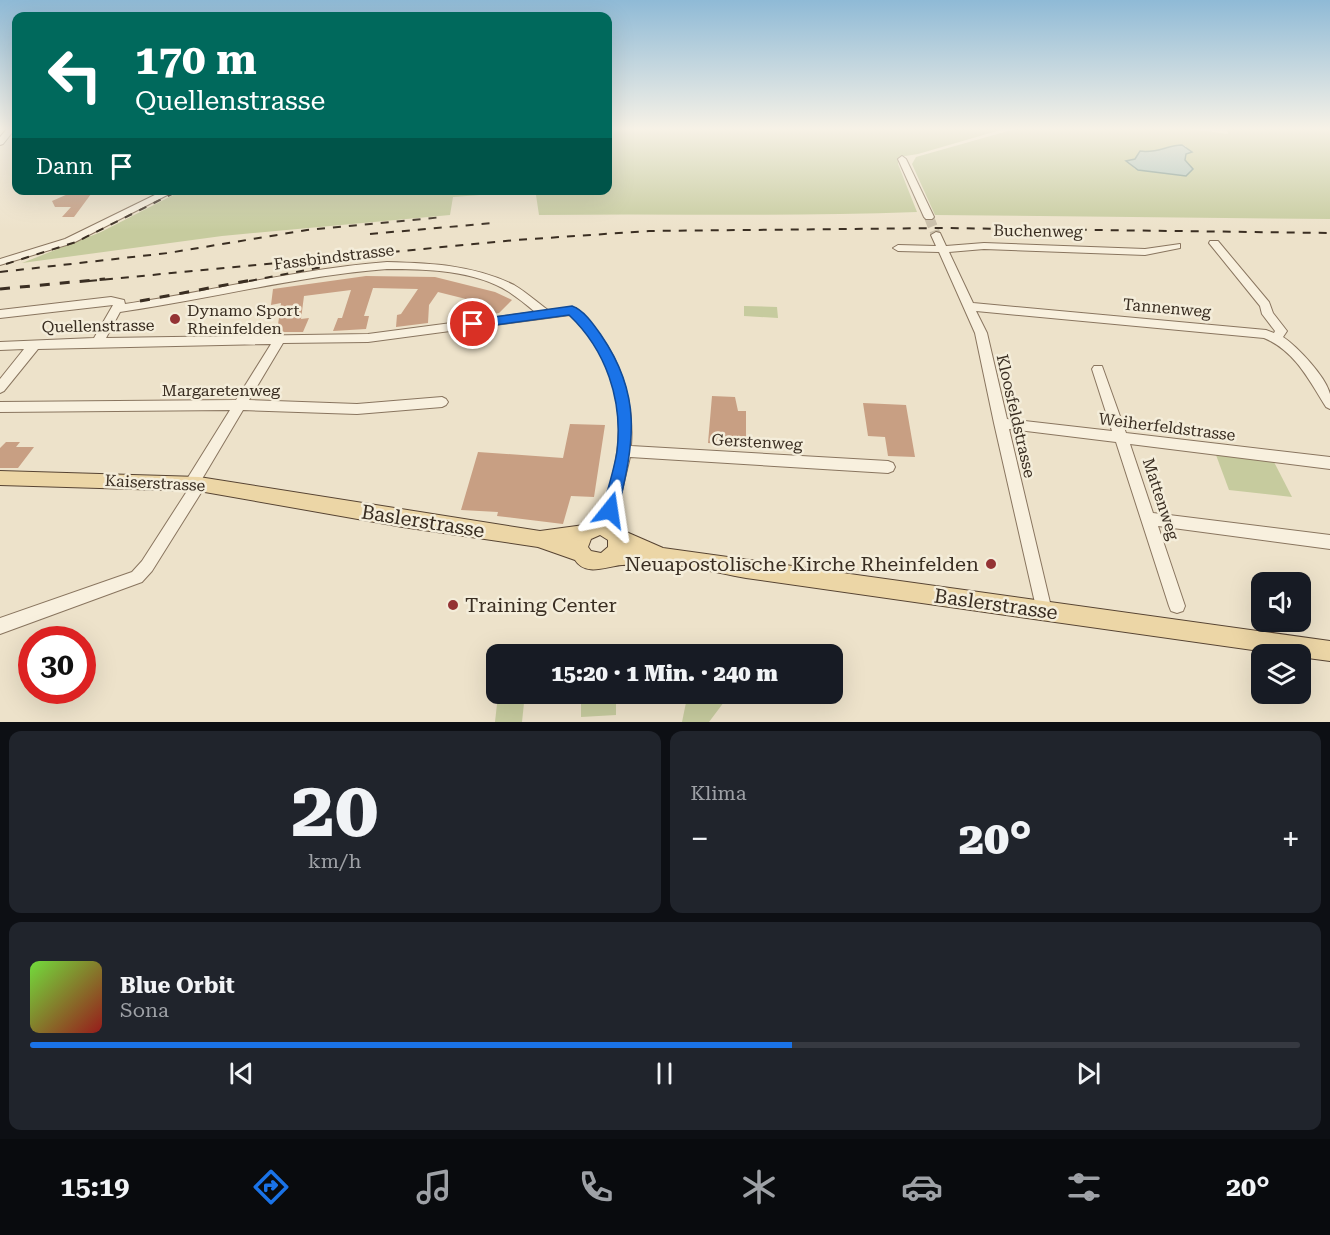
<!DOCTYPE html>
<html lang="de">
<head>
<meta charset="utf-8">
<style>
	:root { --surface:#171b24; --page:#20242c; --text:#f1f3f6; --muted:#9ea1a6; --line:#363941; --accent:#1a73e8 }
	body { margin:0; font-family:"Roboto Serif",serif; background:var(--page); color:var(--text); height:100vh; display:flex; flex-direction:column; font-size:22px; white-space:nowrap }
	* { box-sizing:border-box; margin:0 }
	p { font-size:20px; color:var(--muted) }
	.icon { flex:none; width:33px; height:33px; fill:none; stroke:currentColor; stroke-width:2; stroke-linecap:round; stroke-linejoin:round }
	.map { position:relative; height:722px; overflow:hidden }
	.sheet { display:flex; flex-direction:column; gap:9px; padding:9px; background:#0d0f14; flex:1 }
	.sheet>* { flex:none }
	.top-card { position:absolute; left:12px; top:12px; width:600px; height:183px; border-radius:12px; box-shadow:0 6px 24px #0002; background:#00695c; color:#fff; overflow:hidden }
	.controls { position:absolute; left:1251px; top:572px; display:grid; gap:12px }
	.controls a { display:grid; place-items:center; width:60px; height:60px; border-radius:12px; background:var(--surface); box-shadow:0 6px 24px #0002; font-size:30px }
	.speed { position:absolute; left:18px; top:626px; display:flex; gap:12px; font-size:30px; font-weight:700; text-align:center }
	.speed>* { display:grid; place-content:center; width:78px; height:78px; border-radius:50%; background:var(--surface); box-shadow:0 6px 24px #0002; line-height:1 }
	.speed .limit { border:9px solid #d22; background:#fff; color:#111 }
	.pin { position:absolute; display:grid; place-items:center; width:51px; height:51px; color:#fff; margin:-26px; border:3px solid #fff; border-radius:50%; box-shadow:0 2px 6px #0007 }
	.me { position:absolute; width:66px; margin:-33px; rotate:15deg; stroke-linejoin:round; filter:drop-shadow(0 0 4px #0008) }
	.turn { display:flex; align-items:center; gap:21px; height:126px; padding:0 24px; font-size:27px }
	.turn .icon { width:78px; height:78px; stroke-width:2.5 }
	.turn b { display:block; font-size:42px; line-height:51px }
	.then { display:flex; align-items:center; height:57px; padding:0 24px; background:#0003; gap:12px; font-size:22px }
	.big { font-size:45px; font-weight:800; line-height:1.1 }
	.sheet .widget { flex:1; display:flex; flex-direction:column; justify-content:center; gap:9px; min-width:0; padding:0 21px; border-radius:12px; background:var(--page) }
	.sheet .dial { align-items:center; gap:0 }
	.dial b { font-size:78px; line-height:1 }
	.song { display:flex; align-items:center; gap:18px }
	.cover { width:72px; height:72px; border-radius:9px; background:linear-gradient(135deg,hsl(100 70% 55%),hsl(0 70% 35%)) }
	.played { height:6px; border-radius:3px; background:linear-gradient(90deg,var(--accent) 60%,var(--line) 60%) }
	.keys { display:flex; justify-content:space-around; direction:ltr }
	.heat { display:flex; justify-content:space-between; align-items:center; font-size:33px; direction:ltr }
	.sheet .tiles { flex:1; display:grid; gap:9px; grid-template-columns:1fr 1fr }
	.widget:last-child { grid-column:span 2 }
	.trip { position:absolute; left:486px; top:644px; width:357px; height:60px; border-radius:12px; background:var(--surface); box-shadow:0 6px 24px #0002; font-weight:800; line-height:60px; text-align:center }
	.tabs { display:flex; height:96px; justify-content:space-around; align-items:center; background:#090b0e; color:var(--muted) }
	.tabs .icon { width:42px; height:42px }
	.tabs .selected { color:var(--accent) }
	.tabs b { font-size:27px; color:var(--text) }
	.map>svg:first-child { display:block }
	.green { fill:#c6cb9e; fill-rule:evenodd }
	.water { fill:#abc2bb; stroke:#719088; stroke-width:1.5 }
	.building { fill:#c89f83 }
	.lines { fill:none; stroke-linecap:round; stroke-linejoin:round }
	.minor-tunnel { stroke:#c9bea8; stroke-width:10; stroke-dasharray:10 4.5; stroke-linecap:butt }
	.minor-casing { stroke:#89755f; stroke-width:2 }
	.major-casing { stroke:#574433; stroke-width:2 }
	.minor { fill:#f8f0de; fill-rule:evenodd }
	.major { fill:#ecd6a6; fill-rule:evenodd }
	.rail-far1 { stroke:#3a2e22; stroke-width:2; stroke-dasharray:8 8; stroke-linecap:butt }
	.rail { stroke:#3a2e22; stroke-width:3; stroke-dasharray:10 10; stroke-linecap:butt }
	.route { fill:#1a73e8; stroke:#114b97; stroke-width:1.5 }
	.poi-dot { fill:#943334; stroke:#f4edda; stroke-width:2 }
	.labels { text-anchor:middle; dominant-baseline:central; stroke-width:5; stroke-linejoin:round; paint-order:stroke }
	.street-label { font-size:16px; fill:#3a2e22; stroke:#f4edda }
	.poi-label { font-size:16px; fill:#3a2e22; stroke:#f4edda; text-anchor:start }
	.near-street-label { font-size:20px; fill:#3a2e22; stroke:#f4edda }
	.near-poi-label { font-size:20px; fill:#3a2e22; stroke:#f4edda; text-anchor:end }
</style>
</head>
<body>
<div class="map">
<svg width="1330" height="722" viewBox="0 0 1330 722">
	<rect width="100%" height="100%" fill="#ede2ca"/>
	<g class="green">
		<path d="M608 129H1004L918 154 899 157 898 164 917 212C791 217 665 213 539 215L536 195 532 191 453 197 450 215 222 236 22 263 101 232 181 191 608 190Z"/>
		<path d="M1015 129H1190L1228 134 1227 129H1330V219L935 215 912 164 916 157ZM1179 145 1186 146V176L1135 169 1127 161 1135 159 1140 153 1164 150Z"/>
		<path d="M744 306 777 307 778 318 744 316Z"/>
		<path d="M1216 455 1274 462 1292 497 1229 490Z"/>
		<path d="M581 693H616V715L581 717Z"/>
		<path d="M688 693H726L727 698 709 722H682Z"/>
		<path d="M524 703 522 722H495L497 704Z"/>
	</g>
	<path class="water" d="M1182 145 1192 152 1186 154 1185 160 1193 169 1186 176 1138 170 1126 161 1135 159 1140 151C1156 154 1168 145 1182 145Z"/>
	<g class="building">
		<path d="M77 190H94L74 217H62L71 207H55L52 201Z"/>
		<path d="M366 276 435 277 495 292 512 300 499 313 479 316 478 302 438 292 429 305 428 323 396 327 397 315 401 314 418 289 373 288 364 316H369L366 329 333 331 338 318H342L351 290 304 296 301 319 309 318 303 332H277L281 303 271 305 273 289Z"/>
		<path d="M712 396 735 397 738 411H746V446L708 443Z"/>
		<path d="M863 403 906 405 915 457 888 456 885 437 868 436Z"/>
		<path d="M570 424 605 425 594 497 571 496 563 524 497 516 498 512 461 510 478 452 563 458Z"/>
		<path d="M6 442H20L16 447H34L18 468H0V448Z"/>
	</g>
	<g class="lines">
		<path class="minor-tunnel" d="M929 217 936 235"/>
		<g class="minor-casing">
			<g id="minor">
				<path d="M7 129H15L3 144 0 145V137Z"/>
				<path d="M902 156 906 159 934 217 932 219H926L924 217 898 159Z"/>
				<path d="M165 190H177L73 243 0 265V259L65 239Z"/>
				<path d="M936 232 940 233 946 246 984 243 1145 249 1180 244V248L1145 255 984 249 949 252 973 303 1266 330 1274 333 1275 331 1262 314 1260 306 1209 243 1210 241H1218L1269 302 1273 313 1287 331 1283 337C1298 347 1326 377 1330 394 1330 398 1330 404 1330 409L1326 407C1309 380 1295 351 1264 338L976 311 987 333 1007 419 1112 431 1092 369 1094 366H1102L1126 433 1330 457V469L1130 444 1153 513 1330 535V549L1158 526 1185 606 1183 611 1177 613 1171 611 1169 606 1116 442 1009 429 1052 611 1050 616 1044 619 1038 616 994 423 975 333 939 252 898 251 893 248 898 245 936 246 931 235Z"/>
				<path d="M387 262C430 263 474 265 514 285 526 292 537 302 548 310L576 308C615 344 635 393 631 446L888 461 893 463 895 467 893 471 888 473 630 457 613 528 611 533 606 534 601 533 599 528C604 505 612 483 616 460 626 406 610 352 570 315L368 342 283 343 249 400 357 404 442 397 446 399 448 402 446 405 442 407 357 414 243 410 202 479 206 484 204 488 152 571 142 582 0 634V618L132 572 142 561 189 488 185 483 187 479 230 410 0 412V402L236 400 271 344 38 349 4 391 0 393V379L24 349 0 350V342L94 338 113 305 0 318V310L111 297 124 300 125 304C213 291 298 269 387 262ZM387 269C426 269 475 270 509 292 518 298 527 305 535 312L368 334 106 338 120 312C210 299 297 276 387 269Z"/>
			</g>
		</g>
		<g class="major-casing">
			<path id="major" d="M0 471 199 477 540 531 584 525 600 519 616 524 624 531 663 548 1330 641V661L1300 657V654H1280L746 578C717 573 687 565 659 563 647 562 633 565 622 565 607 566 586 577 575 560L538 547 403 527 199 491 0 485ZM600 535 608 540V547L601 553 591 551 588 547 591 539Z"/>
		</g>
		<use href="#minor" class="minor"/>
		<use href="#major" class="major"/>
		<g class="rail-far1">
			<path d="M370 234 493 223"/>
			<path d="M6 264 76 242 180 190"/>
			<path d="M0 272 168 253 307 230 443 217"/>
			<path d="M89 281 516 240 649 231 942 228 1330 233"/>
			<path d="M249 281 327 266"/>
		</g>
		<g class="rail">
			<path d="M0 289 105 279"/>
			<path d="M140 301 257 279"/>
		</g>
	</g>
	<linearGradient id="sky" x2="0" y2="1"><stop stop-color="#8fbad6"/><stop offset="0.56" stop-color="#f7f2e7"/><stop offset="1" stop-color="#f7f2e7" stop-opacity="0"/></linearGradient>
	<rect width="1330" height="230" fill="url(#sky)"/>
	<path class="route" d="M572 306C584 310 594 325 601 335 643 396 634 442 618 510L616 515H604L602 510C607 491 614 471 617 451 623 400 606 350 569 315L473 328 467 324 473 320Z"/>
	<g class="poi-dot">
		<circle cx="175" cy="319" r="6"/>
		<circle cx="991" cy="564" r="6"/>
		<circle cx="453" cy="605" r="6"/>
	</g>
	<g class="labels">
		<g class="street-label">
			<text transform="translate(1038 231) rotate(1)">Buchenweg</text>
			<text transform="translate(334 257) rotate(-7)">Fassbindstrasse</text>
			<text transform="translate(1167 308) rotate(5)">Tannenweg</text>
			<text transform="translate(98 326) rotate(-1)">Quellenstrasse</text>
			<text x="221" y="390">Margaretenweg</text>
			<text transform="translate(1016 416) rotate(77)">Kloosfeldstrasse</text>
			<text transform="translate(1167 427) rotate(7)">Weiherfeldstrasse</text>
			<text transform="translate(757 442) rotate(3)">Gerstenweg</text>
			<text transform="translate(155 483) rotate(3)">Kaiserstrasse</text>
			<text transform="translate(1161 499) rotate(72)">Mattenweg</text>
		</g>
		<g class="poi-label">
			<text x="187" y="310">Dynamo Sport<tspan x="187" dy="18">Rheinfelden</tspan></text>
		</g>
		<g class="near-street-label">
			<text transform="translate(423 521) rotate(9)">Baslerstrasse</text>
			<text transform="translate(996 604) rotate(8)">Baslerstrasse</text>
		</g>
		<g class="near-poi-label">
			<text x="979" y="564">Neuapostolische Kirche Rheinfelden</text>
			<text x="465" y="605" text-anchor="start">Training Center</text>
		</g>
	</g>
</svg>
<div class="controls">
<a><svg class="icon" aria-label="sound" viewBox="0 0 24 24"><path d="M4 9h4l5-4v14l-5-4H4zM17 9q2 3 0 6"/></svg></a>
<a><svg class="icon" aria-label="layers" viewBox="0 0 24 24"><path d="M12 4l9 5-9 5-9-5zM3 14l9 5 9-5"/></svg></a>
</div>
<div class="speed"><div class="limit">30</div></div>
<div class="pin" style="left:473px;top:324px;background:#d93025"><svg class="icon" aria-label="arrive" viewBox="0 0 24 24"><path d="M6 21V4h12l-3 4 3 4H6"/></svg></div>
<svg class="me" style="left:610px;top:510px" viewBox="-20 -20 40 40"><path d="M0-17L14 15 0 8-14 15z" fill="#1a73e8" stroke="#fff" stroke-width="4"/></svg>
<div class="trip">15:20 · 1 Min. · 240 m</div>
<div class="top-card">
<div class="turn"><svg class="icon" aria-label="left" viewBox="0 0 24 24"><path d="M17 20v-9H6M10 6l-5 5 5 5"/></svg><div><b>170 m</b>Quellenstrasse</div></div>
<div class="then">Dann<svg class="icon" aria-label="arrive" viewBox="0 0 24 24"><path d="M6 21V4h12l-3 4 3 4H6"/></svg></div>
</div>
</div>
<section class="sheet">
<div class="tiles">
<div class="widget dial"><b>20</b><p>km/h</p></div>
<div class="widget"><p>Klima</p>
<div class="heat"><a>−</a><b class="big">20°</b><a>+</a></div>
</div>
<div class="widget">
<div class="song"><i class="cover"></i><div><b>Blue Orbit</b><p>Sona</p></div></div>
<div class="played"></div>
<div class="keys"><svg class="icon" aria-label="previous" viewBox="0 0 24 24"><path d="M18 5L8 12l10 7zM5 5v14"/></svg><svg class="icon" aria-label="pause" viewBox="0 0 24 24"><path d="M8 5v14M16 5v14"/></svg><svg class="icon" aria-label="next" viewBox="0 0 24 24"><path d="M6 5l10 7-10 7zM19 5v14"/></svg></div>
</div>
</div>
</section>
<nav class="tabs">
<b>15:19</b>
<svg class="icon selected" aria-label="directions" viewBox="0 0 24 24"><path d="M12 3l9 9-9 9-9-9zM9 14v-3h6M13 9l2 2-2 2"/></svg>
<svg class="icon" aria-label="music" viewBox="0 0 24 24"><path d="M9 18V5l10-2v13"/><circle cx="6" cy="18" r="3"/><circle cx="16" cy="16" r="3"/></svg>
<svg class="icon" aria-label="phone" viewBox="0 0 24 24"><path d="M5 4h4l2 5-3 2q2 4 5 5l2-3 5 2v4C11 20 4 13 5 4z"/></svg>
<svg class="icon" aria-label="climate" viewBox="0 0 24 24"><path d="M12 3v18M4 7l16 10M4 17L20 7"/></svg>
<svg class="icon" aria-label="car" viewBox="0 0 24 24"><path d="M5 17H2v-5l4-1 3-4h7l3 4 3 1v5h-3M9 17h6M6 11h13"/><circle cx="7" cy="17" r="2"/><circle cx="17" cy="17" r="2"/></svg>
<svg class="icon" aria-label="filters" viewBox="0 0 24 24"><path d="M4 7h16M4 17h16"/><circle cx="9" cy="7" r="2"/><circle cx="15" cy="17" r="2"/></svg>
<b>20°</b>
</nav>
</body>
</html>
